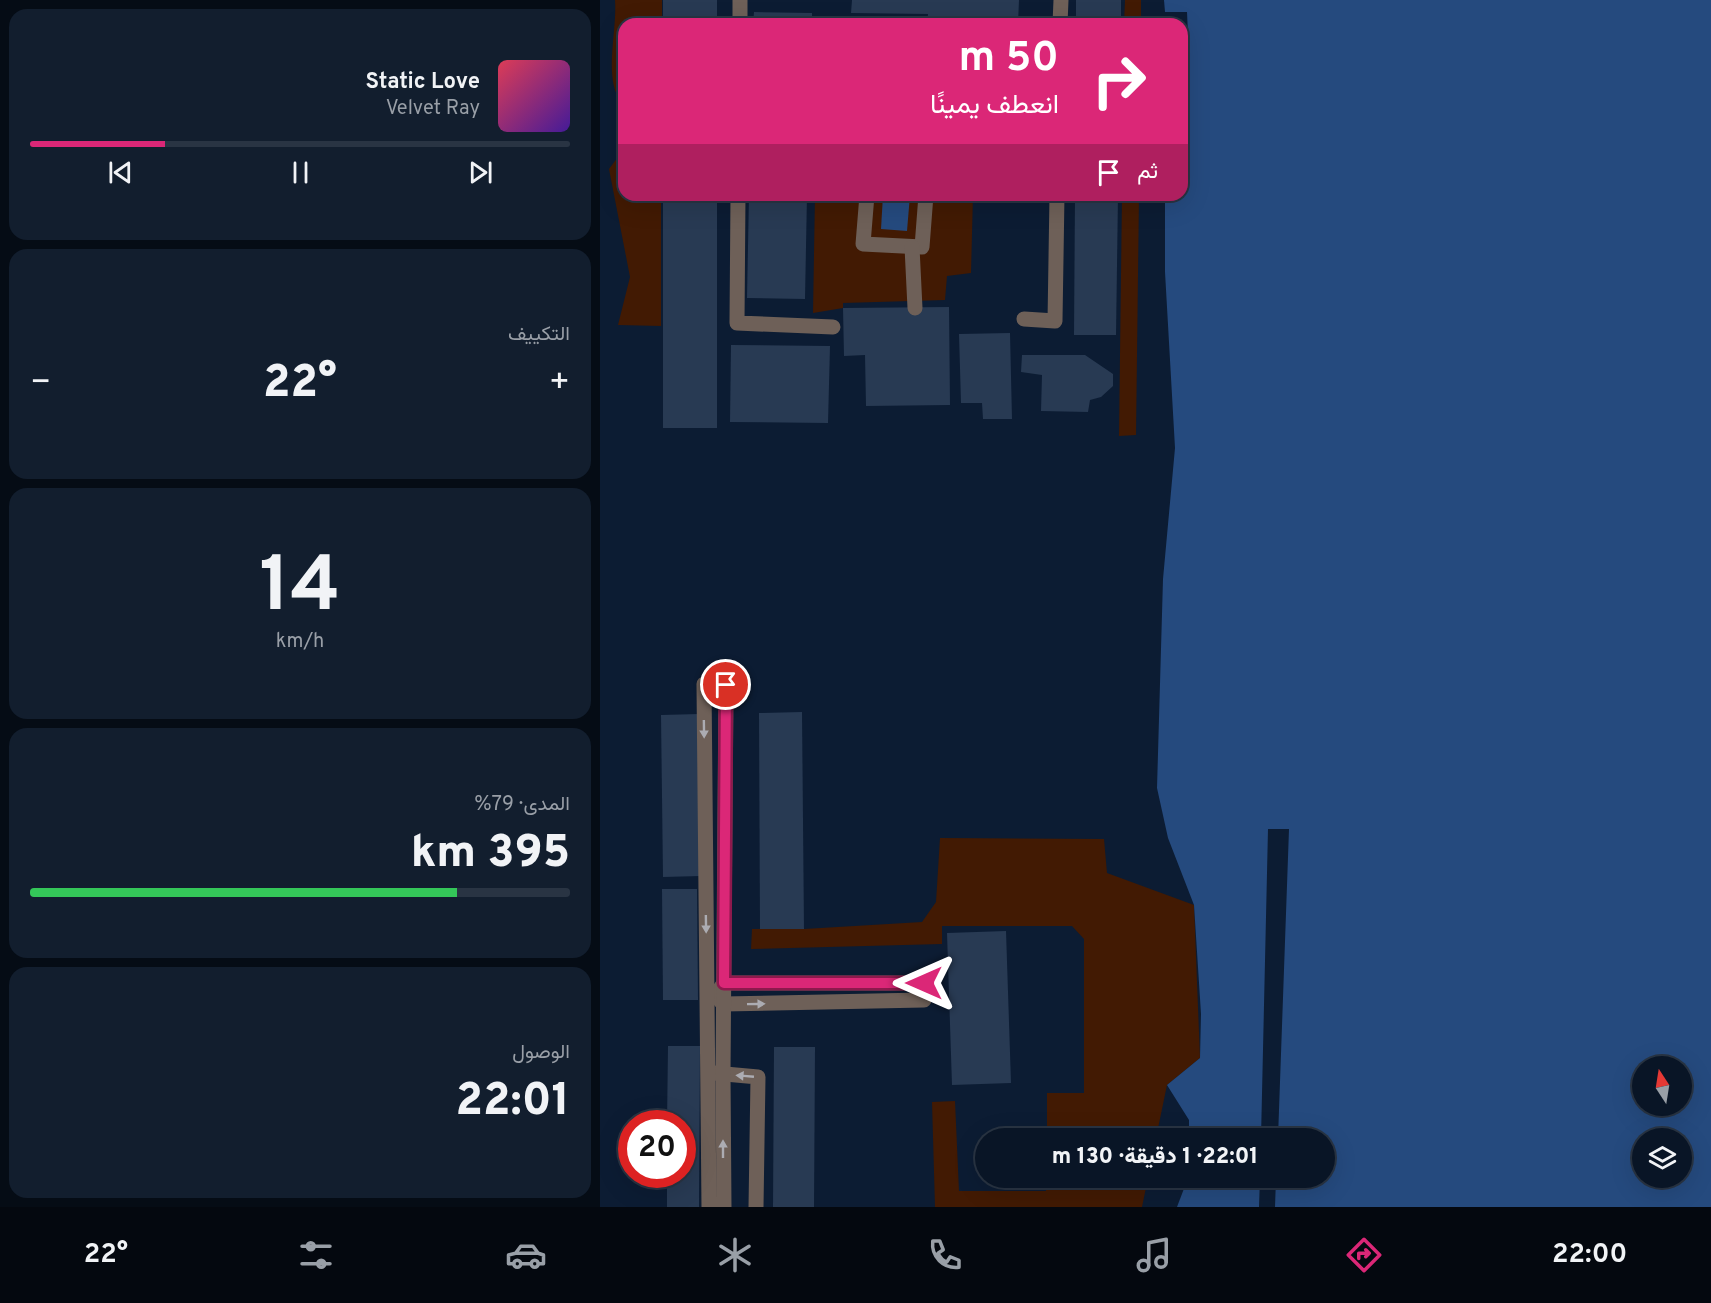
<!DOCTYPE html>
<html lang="ar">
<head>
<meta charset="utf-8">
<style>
	:root { --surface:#091526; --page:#121e2e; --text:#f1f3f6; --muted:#999fa7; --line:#293443; --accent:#db2777 }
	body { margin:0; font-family:Overpass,Vazirmatn,sans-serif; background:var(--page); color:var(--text); direction:rtl; height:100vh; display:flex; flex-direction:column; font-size:22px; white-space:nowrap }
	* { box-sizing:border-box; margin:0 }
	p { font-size:20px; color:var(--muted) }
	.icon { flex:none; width:33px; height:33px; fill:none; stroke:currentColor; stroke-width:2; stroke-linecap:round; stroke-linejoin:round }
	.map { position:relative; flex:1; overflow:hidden; direction:ltr }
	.drawer { display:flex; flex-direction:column; gap:9px; padding:9px; background:#050c15; width:600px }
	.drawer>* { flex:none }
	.top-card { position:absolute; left:18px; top:18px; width:570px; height:183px; border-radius:18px; box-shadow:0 6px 24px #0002,0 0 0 2px var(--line); direction:rtl; background:#db2777; color:#fff; overflow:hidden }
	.needle { width:39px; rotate:348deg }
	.fabs { position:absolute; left:1032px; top:1056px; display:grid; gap:12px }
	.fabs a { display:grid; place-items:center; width:60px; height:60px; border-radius:50%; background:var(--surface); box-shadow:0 6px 24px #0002,0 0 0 2px var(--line); font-size:30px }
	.speed { position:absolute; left:18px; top:1110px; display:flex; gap:12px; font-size:30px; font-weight:700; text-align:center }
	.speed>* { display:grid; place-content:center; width:78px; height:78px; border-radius:50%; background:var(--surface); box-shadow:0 6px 24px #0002,0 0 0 2px var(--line); line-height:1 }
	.speed .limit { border:9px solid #d22; background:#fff; color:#111 }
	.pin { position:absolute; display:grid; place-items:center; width:51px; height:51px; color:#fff; margin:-26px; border:3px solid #fff; border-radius:50%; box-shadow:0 2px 6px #0007 }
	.me { position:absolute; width:66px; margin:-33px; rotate:270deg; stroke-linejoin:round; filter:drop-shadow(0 0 4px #0008) }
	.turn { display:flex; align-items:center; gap:21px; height:126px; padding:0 30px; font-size:27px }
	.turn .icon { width:78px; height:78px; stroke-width:2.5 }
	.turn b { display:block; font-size:42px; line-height:51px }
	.then { display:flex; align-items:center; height:57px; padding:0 30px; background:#0003; gap:12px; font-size:22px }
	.big { font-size:45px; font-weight:800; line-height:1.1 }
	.drawer .card { flex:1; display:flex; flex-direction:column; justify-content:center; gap:9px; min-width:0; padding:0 21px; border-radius:18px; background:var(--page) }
	.drawer .dial { align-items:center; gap:0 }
	.dial b { font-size:78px; line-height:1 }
	.song { display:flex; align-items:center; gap:18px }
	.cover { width:72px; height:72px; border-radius:9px; background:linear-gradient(135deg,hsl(350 70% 55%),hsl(260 70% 35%)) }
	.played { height:6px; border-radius:3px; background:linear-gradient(90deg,var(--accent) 25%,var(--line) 25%) }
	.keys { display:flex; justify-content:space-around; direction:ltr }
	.heat { display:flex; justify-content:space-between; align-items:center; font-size:33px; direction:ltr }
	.charge { height:9px; border-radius:4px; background:linear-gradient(90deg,#34c759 79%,var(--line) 0) }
	.trip { position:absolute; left:375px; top:1128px; width:360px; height:60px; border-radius:30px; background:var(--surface); box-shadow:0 6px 24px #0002,0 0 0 2px var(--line); font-weight:800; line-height:60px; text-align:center; direction:rtl }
	.menu { display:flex; height:96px; justify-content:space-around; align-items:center; background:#04080f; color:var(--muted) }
	.menu .icon { width:42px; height:42px }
	.menu .on { color:var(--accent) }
	.menu b { font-size:27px; color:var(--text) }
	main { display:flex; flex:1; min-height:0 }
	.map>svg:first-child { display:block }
	.green { fill:#421a03 }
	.water { fill:#254a7e; fill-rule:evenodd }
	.building { fill:#283a53 }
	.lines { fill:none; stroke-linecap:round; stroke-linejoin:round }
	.minor { stroke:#6e6058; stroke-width:15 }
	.oneway { fill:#acacb2 }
	.route-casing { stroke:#8e194d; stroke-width:15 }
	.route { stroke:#db2777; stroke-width:10 }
</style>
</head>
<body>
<main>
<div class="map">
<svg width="1111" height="1207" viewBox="0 0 1111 1207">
	<rect width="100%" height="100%" fill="#0c1c33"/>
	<g class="green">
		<path d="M15 0H62V24H24V101C21 98 16 94 15 90 7 63 17 28 15 0Z"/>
		<path d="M525 0H541V24H524Z"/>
		<path d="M24 149V195H61V326L18 325 30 277 9 169Z"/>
		<path d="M215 195H373L371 273 347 276 345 300 243 303V308L213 313Z"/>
		<path d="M522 195H539L536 435 519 436Z"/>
		<path d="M340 838 504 839 507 873 594 905 600 1058 567 1085 556 1138H447V1093H484V939L472 926H342V944L151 949 152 929H204L322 922 336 902Z"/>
		<path d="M355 1101 359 1191H446V1178H548L542 1207H335L332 1102Z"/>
	</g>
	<g class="water">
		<path d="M564 0H1111V1207H675L676 1178H724V1138H678L689 829H668L661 1138H589V1120L567 1085 600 1058 601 1014 594 905 568 838 557 788 563 579 575 448 565 272V195H582V57H589L587 12H565ZM1042 1066H1082V1106H1042ZM1042 1138H1082V1178H1042Z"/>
		<path d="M283 195H310L307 231 281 229Z"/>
		<path d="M588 1178H660L659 1207H577Z"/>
	</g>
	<g class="building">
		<rect x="63" y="0" width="54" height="24"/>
		<path d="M252 0H419L418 24H327L328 14 251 13Z"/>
		<rect x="476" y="0" width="45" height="24"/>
		<path d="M154 12 212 13V24H153Z"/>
		<rect x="63" y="195" width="54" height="233"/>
		<path d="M149 195H207L205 299 147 298Z"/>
		<path d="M475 195H518L516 335H474Z"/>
		<path d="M349 307 350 405 266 406 265 355 244 356 243 308Z"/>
		<path d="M410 333 412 419H383L382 403H361L359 334Z"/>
		<path d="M131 345 230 346 228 423 130 422Z"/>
		<path d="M422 355H485L513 374V386L501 397 490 400 488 412 441 411 442 375 421 372Z"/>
		<path d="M202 712 204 929H160L159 713Z"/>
		<path d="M99 714 101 876 63 877 61 715Z"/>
		<path d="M62 889H97L98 1000H63Z"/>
		<path d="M406 931 411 1083 352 1085 347 933Z"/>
		<path d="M68 1046H100L99 1207H67V1174H82V1124H67Z"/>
		<path d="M174 1047H215L214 1207H173Z"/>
	</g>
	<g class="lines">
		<g class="minor">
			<path d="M140 24V0"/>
			<path d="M460 24 461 0"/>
			<path d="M138 195 137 323 233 327"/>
			<path d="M267 195 263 244 322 247 326 195"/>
			<path d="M312 247 315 308"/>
			<path d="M424 319 455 321 457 195"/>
			<path d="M118 998 123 1004 324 1000V983H124L119 990"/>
			<path d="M114 1073 158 1077 156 1207"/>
			<path d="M109 1207 104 684 126 685 123 1074 124 1207"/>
		</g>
	</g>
	<defs><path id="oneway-solid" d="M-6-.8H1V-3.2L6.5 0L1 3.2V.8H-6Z" transform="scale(1.5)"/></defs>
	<g class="oneway">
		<use href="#oneway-solid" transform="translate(104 729) rotate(89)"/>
		<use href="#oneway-solid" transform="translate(106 924) rotate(89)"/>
		<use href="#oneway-solid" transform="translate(156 1004) rotate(-1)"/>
		<use href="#oneway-solid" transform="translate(145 1076) rotate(-175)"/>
		<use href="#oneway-solid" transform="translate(123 1149) rotate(-90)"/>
	</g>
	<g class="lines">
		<g class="route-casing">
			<path id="route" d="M126 685 124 983H324"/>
		</g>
		<use href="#route" class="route"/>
	</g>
</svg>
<div class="fabs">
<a><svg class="needle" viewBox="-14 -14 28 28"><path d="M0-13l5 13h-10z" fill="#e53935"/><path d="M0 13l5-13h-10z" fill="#999fa7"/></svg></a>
<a><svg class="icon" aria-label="layers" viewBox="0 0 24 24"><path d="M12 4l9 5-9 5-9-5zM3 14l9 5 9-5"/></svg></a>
</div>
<div class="speed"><div class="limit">20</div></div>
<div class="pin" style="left:126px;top:685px;background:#d93025"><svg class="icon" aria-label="arrive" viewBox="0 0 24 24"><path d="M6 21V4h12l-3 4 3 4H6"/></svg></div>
<svg class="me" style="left:324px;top:983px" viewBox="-20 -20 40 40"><path d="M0-17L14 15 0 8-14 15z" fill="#db2777" stroke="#fff" stroke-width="4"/></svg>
<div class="trip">22:01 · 1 دقيقة · 130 m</div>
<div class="top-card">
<div class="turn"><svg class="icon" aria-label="right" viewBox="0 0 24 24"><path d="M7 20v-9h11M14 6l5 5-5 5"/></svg><div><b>50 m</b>انعطف يمينًا</div></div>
<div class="then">ثم<svg class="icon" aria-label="arrive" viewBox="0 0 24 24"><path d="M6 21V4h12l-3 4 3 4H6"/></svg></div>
</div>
</div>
<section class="drawer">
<div class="card">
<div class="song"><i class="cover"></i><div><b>Static Love</b><p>Velvet Ray</p></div></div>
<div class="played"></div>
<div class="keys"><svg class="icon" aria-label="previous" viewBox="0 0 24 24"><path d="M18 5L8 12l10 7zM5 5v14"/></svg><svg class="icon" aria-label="pause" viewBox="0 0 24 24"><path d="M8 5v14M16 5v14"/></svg><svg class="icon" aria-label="next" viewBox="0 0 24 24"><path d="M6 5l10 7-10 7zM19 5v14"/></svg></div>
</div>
<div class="card"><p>التكييف</p>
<div class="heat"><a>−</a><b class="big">22°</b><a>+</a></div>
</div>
<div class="card dial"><b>14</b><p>km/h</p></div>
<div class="card"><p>المدى · 79%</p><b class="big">395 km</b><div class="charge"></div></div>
<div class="card"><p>الوصول</p><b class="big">22:01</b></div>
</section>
</main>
<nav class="menu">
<b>22:00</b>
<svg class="icon on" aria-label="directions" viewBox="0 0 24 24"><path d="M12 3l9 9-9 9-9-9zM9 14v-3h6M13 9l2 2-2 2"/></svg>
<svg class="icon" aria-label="music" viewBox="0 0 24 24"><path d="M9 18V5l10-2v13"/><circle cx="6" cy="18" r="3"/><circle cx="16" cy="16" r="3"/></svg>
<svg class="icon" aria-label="phone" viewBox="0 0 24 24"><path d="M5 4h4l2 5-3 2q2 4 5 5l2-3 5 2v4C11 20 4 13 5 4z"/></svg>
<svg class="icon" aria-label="climate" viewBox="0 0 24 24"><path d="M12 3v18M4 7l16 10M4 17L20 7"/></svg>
<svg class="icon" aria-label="car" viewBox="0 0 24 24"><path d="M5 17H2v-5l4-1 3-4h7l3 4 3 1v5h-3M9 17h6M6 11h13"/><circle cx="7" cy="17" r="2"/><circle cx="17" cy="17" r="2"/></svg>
<svg class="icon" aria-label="filters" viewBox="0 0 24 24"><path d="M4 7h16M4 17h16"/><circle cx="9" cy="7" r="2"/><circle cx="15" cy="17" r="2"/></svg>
<b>22°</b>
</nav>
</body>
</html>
